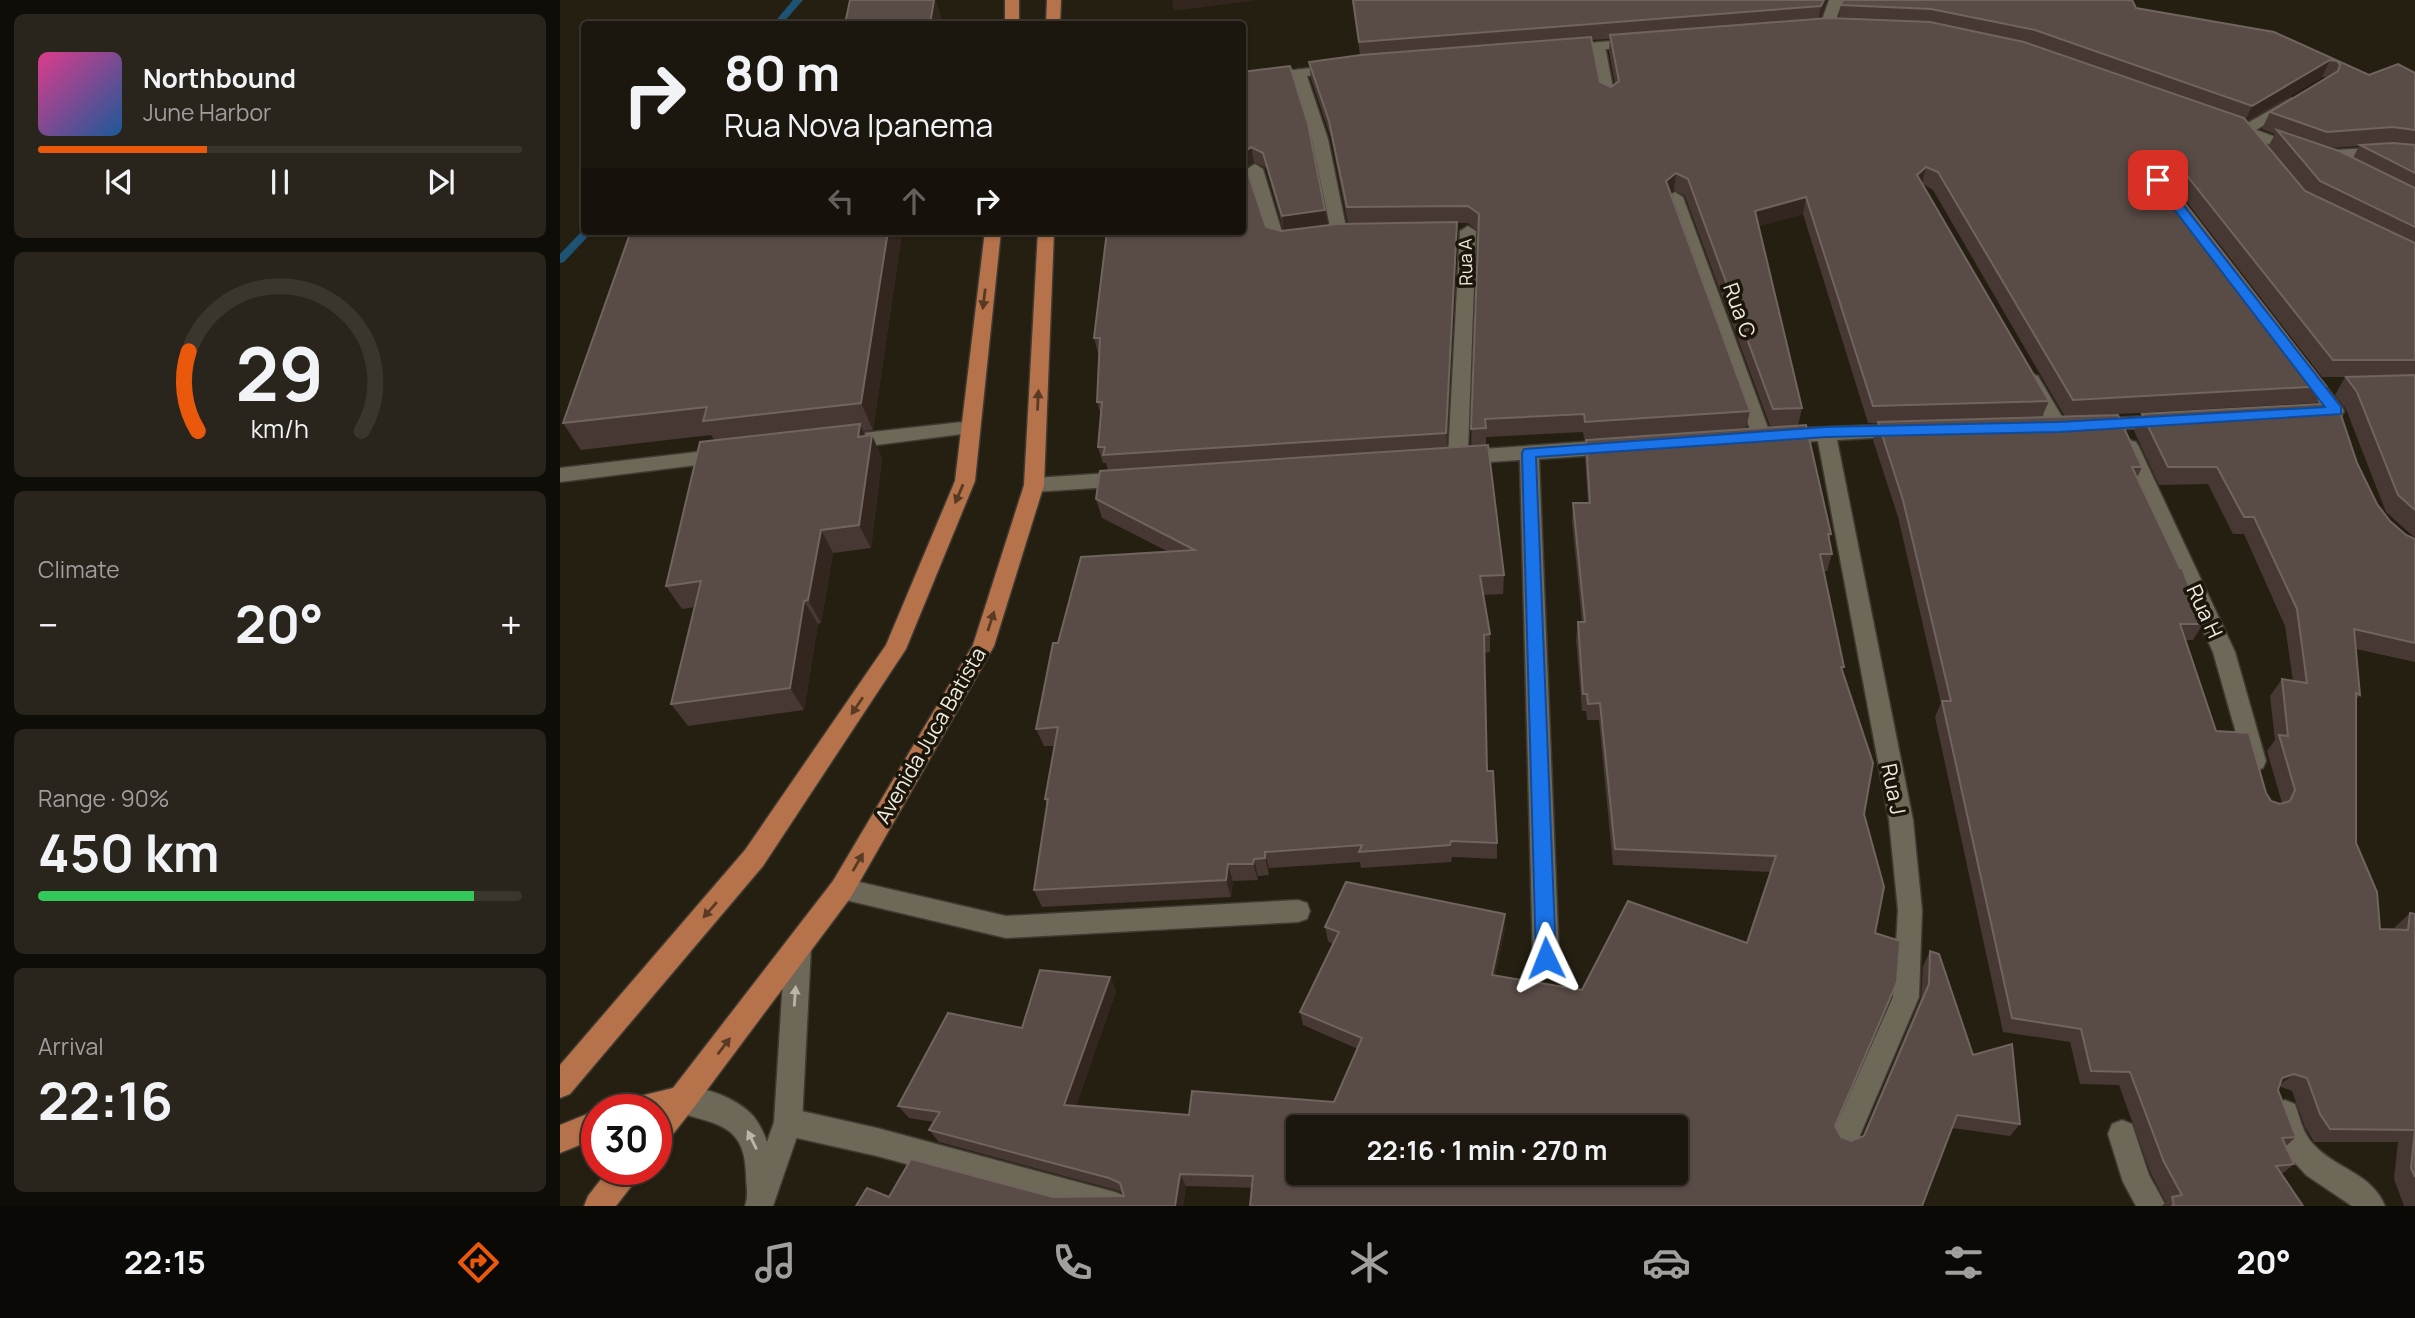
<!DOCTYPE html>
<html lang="en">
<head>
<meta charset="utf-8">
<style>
	:root { --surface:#1c170e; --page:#29241c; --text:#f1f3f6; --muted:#a09f9e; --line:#3a362e; --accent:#ea580c }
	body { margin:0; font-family:Manrope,sans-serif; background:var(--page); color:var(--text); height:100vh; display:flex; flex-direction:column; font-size:26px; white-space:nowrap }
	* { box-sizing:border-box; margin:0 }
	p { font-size:23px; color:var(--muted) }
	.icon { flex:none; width:38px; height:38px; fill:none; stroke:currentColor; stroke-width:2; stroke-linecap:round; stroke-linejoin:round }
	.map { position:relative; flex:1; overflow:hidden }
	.side { display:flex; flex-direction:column; gap:14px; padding:14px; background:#0f0d08; width:560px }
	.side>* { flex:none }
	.banner { position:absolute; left:21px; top:21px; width:665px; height:214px; border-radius:7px; box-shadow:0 2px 5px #0004,0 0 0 2px var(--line); background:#1c170e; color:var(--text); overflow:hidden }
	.speed { position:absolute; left:21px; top:1094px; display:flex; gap:14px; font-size:35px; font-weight:700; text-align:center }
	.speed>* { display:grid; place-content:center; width:91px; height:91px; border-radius:50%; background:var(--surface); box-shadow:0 2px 5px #0004,0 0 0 2px var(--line); line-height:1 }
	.speed .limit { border:10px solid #d22; background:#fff; color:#111 }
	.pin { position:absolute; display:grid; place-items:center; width:60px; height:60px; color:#fff; margin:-30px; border-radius:14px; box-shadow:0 4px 10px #0006 }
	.me { position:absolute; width:77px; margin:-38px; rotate:358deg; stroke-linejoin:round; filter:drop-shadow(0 0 5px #0008) }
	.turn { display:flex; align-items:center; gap:24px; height:147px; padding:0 28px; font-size:32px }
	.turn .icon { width:91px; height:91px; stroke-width:2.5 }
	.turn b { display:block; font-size:49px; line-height:60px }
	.lanes { display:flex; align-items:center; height:66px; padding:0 28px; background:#0003; justify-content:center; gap:35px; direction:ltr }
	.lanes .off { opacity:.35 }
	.big { font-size:52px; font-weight:700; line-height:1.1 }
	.side .widget { flex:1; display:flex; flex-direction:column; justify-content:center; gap:10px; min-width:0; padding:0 24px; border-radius:10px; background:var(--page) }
	.side .dial { align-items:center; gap:0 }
	.dial svg { height:182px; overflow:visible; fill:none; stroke:var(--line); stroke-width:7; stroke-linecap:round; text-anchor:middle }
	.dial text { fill:var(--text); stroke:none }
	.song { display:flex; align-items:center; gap:21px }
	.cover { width:84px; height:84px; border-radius:10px; background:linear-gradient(135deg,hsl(330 70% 55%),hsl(210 70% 35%)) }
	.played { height:7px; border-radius:4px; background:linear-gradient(90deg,var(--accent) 35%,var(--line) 35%) }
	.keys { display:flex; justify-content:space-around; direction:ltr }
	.heat { display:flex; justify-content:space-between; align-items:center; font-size:38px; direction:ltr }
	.charge { height:10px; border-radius:5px; background:linear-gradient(90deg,#34c759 90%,var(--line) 0) }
	.trip { position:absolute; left:726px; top:1115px; width:402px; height:70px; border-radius:7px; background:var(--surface); box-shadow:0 2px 5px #0004,0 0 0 2px var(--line); font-weight:700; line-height:70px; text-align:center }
	.tabs { display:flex; height:112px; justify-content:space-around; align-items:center; background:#0b0906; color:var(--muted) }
	.tabs .icon { width:49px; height:49px }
	.tabs .on { color:var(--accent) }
	.tabs b { font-size:32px; color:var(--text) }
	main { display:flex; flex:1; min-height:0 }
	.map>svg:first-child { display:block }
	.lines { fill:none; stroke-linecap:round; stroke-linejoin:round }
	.stream { fill:#1d5375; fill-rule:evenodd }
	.service-casing { stroke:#3f3a32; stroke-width:3 }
	.minor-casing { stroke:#3f3a32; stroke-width:3 }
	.tertiary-casing { stroke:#3f3a32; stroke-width:3 }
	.primary-casing { stroke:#3f3a32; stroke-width:3 }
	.service { fill:#6e6858; fill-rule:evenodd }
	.minor { fill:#6e6858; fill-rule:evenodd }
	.tertiary { fill:#6e6858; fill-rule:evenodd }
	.primary { fill:#b5724b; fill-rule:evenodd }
	.wall { fill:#473833; fill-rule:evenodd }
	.shaded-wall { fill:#32261e }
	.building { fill:#594b46; stroke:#70645e; stroke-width:2; fill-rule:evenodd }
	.oneway { fill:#593b23 }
	.oneway2 { fill:#bbb6aa }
	.route { fill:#1a73e8; stroke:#114b97; stroke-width:2 }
	.labels { text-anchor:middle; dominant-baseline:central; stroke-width:7; stroke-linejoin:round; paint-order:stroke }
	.far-street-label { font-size:18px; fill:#eeeae1; stroke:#1b1609 }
	.street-label { font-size:21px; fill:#eeeae1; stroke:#1b1609 }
</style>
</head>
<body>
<main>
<section class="side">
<div class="widget">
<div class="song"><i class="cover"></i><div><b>Northbound</b><p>June Harbor</p></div></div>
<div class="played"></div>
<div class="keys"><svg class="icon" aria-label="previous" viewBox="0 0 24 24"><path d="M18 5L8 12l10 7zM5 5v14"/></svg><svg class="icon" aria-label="pause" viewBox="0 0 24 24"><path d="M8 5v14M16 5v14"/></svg><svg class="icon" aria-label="next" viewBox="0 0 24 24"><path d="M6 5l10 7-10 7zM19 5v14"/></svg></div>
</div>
<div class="widget dial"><svg viewBox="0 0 100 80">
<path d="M14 69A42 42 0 1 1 86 69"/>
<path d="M14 69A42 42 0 0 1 10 34" stroke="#ea580c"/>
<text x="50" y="56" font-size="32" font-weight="700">29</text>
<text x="50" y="72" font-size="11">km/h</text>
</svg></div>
<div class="widget"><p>Climate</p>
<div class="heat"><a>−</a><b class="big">20°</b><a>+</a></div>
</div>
<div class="widget"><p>Range · 90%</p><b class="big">450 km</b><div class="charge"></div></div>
<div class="widget"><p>Arrival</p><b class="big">22:16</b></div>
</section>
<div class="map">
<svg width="1855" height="1206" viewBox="0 0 1855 1206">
	<rect width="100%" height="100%" fill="#251f12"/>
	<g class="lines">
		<g class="stream">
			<path d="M233 0H243L222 24H213Z"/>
			<path d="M24 229V231H33L4 262 0 263V254Z"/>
		</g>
		<g class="service-casing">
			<g id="service">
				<path d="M1269 0H1283L1273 28 1266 32 1259 28Z"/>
				<path d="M1038 42 1045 46 1055 98 1048 102 1041 98 1031 46Z"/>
				<path d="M739 69 746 73 768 139 786 227 804 229 806 232 804 235 779 237 771 232 752 139 732 73Z"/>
				<path d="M1731 98 1738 102 1736 105 1693 132 1705 147 1697 152 1692 150 1676 131 1679 128Z"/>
				<path d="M1824 147 1855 151V161L1824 157 1759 161 1751 156 1759 151Z"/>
				<path d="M695 164 703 169 722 232 741 234 743 237 741 240 715 242 707 237 687 169Z"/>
				<path d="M1745 365 1751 367 1782 407 1784 411 1782 415H1768L1739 375 1736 371 1739 367Z"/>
				<path d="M282 878 446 916 738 900 747 903 750 911 747 919 738 922 446 938 273 897 270 889 273 881Z"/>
				<path d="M1725 1100 1735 1104C1740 1118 1743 1134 1754 1145 1776 1169 1812 1173 1825 1206H1792L1746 1175 1727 1154 1711 1114 1715 1104Z"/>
				<path d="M228 1108 317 1128 555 1192 565 1196 569 1206H502L317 1156 228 1136 218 1132 214 1122 218 1112Z"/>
				<path d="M1562 1120 1572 1124 1589 1175 1606 1206H1576L1563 1182 1548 1134 1552 1124Z"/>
			</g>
		</g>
		<g class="minor-casing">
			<g id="minor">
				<path d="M1076 39 1081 40V46L1004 53 997 49 1004 45Z"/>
				<path d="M776 65 783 69 781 72 682 84V76Z"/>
				<path d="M1674 122 1744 147 1747 150 1739 155 1734 153 1669 130 1666 127 1669 124Z"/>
				<path d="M1115 192 1123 197 1211 436 1213 431 1220 429 1345 424 1352 425 1354 430 1352 435 1345 436 1277 440 1353 820 1362 910 1359 997 1295 1147 1285 1151 1275 1147 1271 1137 1333 997 1338 910 1329 820 1258 441 1220 443 1211 437 1209 443H1195L1193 438 1107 197Z"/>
				<path d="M908 226 916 231 908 450 1052 440 1059 442 1062 447 1059 452 1052 454 979 459 999 958 995 966 986 970 977 966 973 958 960 460 898 464 891 462 888 457 900 231Z"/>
				<path d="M1472 374 1478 376 1508 427 1506 432H1492L1490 427 1463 380Z"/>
				<path d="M1608 415 1615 416 1617 421 1615 426 1535 431 1528 430 1526 425 1528 420 1535 419Z"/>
				<path d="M411 421 418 422 420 427 418 432 285 449 278 447 275 442 278 437 285 435Z"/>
				<path d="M1569 440 1576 442 1579 447 1675 652 1706 761 1703 768 1695 771 1687 768 1684 761 1653 652 1559 447 1562 442Z"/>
				<path d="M162 449 169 451 172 456 169 461 0 482V468Z"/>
				<path d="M566 472 573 474 576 479 573 484 566 486 474 492 467 490 464 485 467 480 474 478Z"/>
			</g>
		</g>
		<g class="tertiary-casing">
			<path id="tertiary" d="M238 936 247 940 251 948 242 1122 213 1206H185C189 1195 186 1186 186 1174 185 1120 151 1125 112 1110L108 1100 112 1090C136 1081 178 1098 194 1117 200 1125 204 1133 207 1142L214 1122 225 948 229 940Z"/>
		</g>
		<g class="primary-casing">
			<g id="primary">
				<rect x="445" y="0" width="14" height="24"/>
				<path d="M487 0H501L500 24H486Z"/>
				<path d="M425 231H441L415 481 346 649 203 866 10 1094 0 1098V1065L185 850 326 645 395 481Z"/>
				<path d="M478 231H494L484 485 434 646 291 897 132 1110 106 1143 96 1147V1110H61L64 1100 113 1088 273 881 413 645 464 485Z"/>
				<path d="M37 1110V1138L0 1153V1125Z"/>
				<path d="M49 1169H81L77 1179 56 1206H24L28 1196Z"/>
			</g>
		</g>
		<use href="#service" class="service"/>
		<use href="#minor" class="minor"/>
		<use href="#tertiary" class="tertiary"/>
		<use href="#primary" class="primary"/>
	</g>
	<g class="wall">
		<path d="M792 0H1267L1260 19 1279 18 1281 5 1576 8 1714 32 1809 75 1855 73V538L1826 512 1786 409 1775 395 1785 377H1762L1606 175 1602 174 1766 386 1756 403 1524 416 1582 467 1577 478 1643 624 1633 640H1626L1656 731 1711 801 1720 804 1722 803 1707 751 1715 740 1710 696 1722 679 1733 681 1725 626 1684 534H1673L1648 484 1599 485 1574 431 1582 414 1797 463 1817 504 1830 521 1846 535 1855 539V662L1796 649 1800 695 1796 700V843L1820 929H1834L1835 927 1850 913 1855 914V1206H1844L1834 1179 1838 1142H1754L1745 1127 1732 1091 1719 1086 1718 1090 1736 1137 1726 1146 1734 1164 1722 1174 1743 1206H1602L1606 1202 1591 1174 1559 1085 1520 1084 1510 1042 1443 1032 1375 717 1381 703 1338 517 1313 440 1318 423H1308L1243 214 1199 226 1242 408 1238 426H1210L1125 196 1114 190 1111 192 1190 411 1186 429 1024 439 1023 432 926 437V445L944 575 943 594 923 595 930 634V652L924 653 927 771 937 843V859L892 857 891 862 801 868 800 862 709 868V875L698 876V880L673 881 671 897 482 907 474 890 487 806 485 799 495 746H484L476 729 498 643 607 551 542 518 536 499 548 470 546 463H543L538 447 541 415 537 402 539 353H538L534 338 682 72 765 210 767 226 788 224 771 138 751 79 749 62 800 55ZM1050 39 1049 52 1055 84 1051 87 1040 82 1031 40ZM1762 77H1768L1710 112 1702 129 1715 134 1708 147 1745 191 1687 122ZM1799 146 1793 158 1770 148ZM694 162 706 168 724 231 706 227 687 168ZM1363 184 1373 190 1505 417H1482L1489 401ZM897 223H908L918 231 911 446 887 448 897 237Z"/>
		<path d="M71 231H349V232L342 233 313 430 303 431 306 436 312 435 322 459 311 548 273 553 261 623 258 624 244 710 128 726 111 704 135 607 122 609 106 586 155 441 151 435 21 450 3 423Z"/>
		<path d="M1026 440 1271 534 1269 541 1272 554 1267 571H1264L1284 667 1282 671 1304 814 1275 1126 1281 1137 1291 1141 1302 1137 1361 998 1363 966 1370 951 1413 1055 1460 1124 1450 1136 1392 1128 1362 1206 626 1186 623 1206H296L329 1197H493L564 1196 563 1193 556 1190 379 1142 369 1130 374 1122 349 1118 338 1106 462 1028 550 977 556 991 516 1106 629 1115 774 1102 798 1049 743 1025 740 1012 773 944 768 941 765 927 945 929 935 975 1022 990 1187 943 1211 872 1053 865 1039 720H1027L1026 711H1022L1016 639 1018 622H1022L1012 521 1013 503H1028L1025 458Z"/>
	</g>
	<g class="shaded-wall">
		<path d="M374 0H376L382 21 381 24H370Z"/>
		<path d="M612 0H697L614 11Z"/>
		<path d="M1264 0H1267L1258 22 1261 6Z"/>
		<path d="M1770 60 1762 77 1684 123 1692 106Z"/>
		<path d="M691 147 694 162 684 170 682 154Z"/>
		<path d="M1606 155 1599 173 1596 161Z"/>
		<path d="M1366 167 1362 184 1357 175Z"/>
		<path d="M1116 173 1114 190 1105 198 1106 181Z"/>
		<path d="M1246 197 1243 214 1192 228 1195 211Z"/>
		<path d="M765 210 767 226 724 231 722 216Z"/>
		<path d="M897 222V237L886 449V433Z"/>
		<path d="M328 231H349V232L342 233 313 430 301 403Z"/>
		<path d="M300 424 310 446 312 435 322 459 311 548 299 525 298 437Z"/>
		<path d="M261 530 273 553 261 623 248 600Z"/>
		<path d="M244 601 258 624 244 710 230 688Z"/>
		<path d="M705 852 709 868V875L705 858Z"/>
		<path d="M694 859 698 876V880L693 864Z"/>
		<path d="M668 864 673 881 671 897 666 880Z"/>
		<path d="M945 914V929L932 989V975Z"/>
		<path d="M550 977 556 991 512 1118 504 1105Z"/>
		<path d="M1734 1074 1719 1086 1722 1078Z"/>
		<path d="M620 1174 626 1186 623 1206H615Z"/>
	</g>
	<g class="building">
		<path d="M290 0H374L370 24H285Z"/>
		<path d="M793 0H1264L1261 6 799 42Z"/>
		<path d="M1283 0H1572L1576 8 1714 32 1809 75 1838 64 1855 73V130L1833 127 1767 132 1710 112 1778 71 1780 65 1777 61 1770 60 1692 106 1475 30 1371 9 1281 5Z"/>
		<path d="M1269 18 1370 22 1464 42 1684 118 1745 191 1855 243V360H1773L1613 158 1606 155 1596 161 1597 167 1766 386 1513 400 1378 172 1366 167 1357 175 1489 401 1313 406 1246 197 1195 211 1242 408 1213 409 1128 179 1116 173 1106 181 1190 411 1025 422 1024 414 925 419 926 428 911 429 919 214 908 206 787 207 769 121 749 62 801 55 1031 37 1040 82 1051 87 1059 81 1050 35Z"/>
		<path d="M730 66 748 124 765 210 722 216 703 153 691 147 682 154V72Z"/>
		<path d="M1717 130 1779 151 1855 188V227L1760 181Z"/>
		<path d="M1833 143 1855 145V173L1800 145Z"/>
		<path d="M682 155 706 227 721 231 778 224 897 222 886 433 543 455 545 447H538L542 402H537L540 338H534L547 231H682Z"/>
		<path d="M71 231H328L301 403 143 421 147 407 3 423Z"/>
		<path d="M1855 375V510L1838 495 1797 392 1786 377Z"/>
		<path d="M1777 403 1797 463 1817 504 1830 521 1846 535 1855 539V643L1794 629 1800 695 1796 693V843L1817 892 1820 929 1848 930 1850 913 1855 914V1177L1851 1168 1855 1130 1770 1129 1760 1114 1747 1078 1734 1074 1722 1078 1718 1090 1736 1137 1722 1138 1734 1164 1716 1166 1743 1206H1611L1614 1205 1612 1197 1622 1195 1604 1162 1570 1072 1531 1071 1521 1029 1452 1018 1382 701H1391L1343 500 1318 422 1558 415 1582 467H1572L1620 568H1622L1643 624H1620L1656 731 1689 733 1706 793 1711 801 1720 804 1730 801 1735 790 1719 735 1728 736 1722 679 1747 683 1737 609 1694 517H1684L1657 467H1608L1582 414Z"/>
		<path d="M300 424 298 437 312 435 299 525 261 530 248 600 244 601 230 688 111 704 141 581 106 586 140 442Z"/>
		<path d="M1246 425 1271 534H1268L1272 554H1260L1284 667H1281L1313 763 1304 814 1324 887 1315 933 1340 941 1337 982 1275 1126 1281 1137 1291 1141 1304 1136 1369 984 1370 951 1379 954 1413 1055 1452 1044 1460 1124 1397 1115 1362 1206H690L693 1176 620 1174 615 1206H296L307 1188 329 1197 351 1159 493 1197 564 1196 560 1183 549 1178 369 1130 380 1112 338 1106 388 1013 462 1028 480 970 550 977 504 1105 629 1115 632 1091 774 1102 802 1038 740 1012 779 932 765 927 786 882 945 914 932 975 1022 990 1068 901 1187 943 1216 856 1055 849 1040 703 1028 704 1027 694H1023L1018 622H1025L1013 503H1030L1026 440ZM738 1127H1116V1172H738Z"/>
		<path d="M928 445 944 575 920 576 930 634 924 635 927 771H933L937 843 891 841 890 845 799 852 802 845 705 852V858L694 859 693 864H668L666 880 474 890 488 799H485L498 727 476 729 493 643H498L521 557 635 550 536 499 540 471Z"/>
	</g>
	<defs><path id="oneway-solid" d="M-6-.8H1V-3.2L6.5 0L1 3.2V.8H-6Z" transform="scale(1.75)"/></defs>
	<g class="oneway">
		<use href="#oneway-solid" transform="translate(424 299) rotate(97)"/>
		<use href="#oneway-solid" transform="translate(478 400) rotate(-87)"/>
		<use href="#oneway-solid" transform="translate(399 494) rotate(113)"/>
		<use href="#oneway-solid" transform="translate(431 621) rotate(-72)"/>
		<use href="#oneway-solid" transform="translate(297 706) rotate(124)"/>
		<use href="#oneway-solid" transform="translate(298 862) rotate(-60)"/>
		<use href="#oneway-solid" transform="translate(150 910) rotate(131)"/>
		<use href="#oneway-solid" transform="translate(164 1046) rotate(-53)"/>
	</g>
	<g class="oneway2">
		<use href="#oneway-solid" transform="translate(235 996) rotate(-86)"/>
		<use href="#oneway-solid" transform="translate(192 1140) rotate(-116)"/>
	</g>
	<path class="route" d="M1598 177 1602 178 1781 407V414L1499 432 1266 437 976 457 996 958 993 964 986 967 979 964 976 958 962 453 964 449 1266 427 1499 422 1765 407 1594 183V178Z"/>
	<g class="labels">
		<g class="far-street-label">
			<text transform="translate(905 262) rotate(-91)">Rua A</text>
		</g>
		<g class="street-label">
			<text transform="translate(1180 310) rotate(70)">Rua C</text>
			<text transform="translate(1645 611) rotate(65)">Rua H</text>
			<text transform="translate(370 735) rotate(-60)">Avenida Juca Batista</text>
			<text transform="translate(1334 789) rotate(79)">Rua J</text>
		</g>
	</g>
</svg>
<div class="speed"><div class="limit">30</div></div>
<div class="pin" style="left:1598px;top:180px;background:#d93025"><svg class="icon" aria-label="arrive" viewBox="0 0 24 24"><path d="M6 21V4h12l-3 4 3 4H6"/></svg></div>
<svg class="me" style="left:986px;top:958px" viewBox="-20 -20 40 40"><path d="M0-17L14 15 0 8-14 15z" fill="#1a73e8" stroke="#fff" stroke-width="4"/></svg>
<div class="trip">22:16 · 1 min · 270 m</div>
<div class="banner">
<div class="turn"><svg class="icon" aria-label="right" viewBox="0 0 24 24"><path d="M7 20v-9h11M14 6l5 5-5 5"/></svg><div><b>80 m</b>Rua Nova Ipanema</div></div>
<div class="lanes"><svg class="icon off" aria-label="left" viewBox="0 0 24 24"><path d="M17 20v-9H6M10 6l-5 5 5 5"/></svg><svg class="icon off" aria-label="ahead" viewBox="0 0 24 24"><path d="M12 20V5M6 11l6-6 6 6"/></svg><svg class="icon" aria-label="right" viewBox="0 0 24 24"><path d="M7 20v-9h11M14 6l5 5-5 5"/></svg></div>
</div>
</div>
</main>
<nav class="tabs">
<b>22:15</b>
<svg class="icon on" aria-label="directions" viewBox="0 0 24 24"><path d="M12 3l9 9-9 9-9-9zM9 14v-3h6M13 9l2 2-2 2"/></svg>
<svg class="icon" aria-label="music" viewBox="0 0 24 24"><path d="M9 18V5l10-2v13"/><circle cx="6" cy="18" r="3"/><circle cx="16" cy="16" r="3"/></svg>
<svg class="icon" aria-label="phone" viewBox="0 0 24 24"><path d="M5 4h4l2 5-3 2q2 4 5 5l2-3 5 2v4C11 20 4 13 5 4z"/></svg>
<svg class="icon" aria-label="climate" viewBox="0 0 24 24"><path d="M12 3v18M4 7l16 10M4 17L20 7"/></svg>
<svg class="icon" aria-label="car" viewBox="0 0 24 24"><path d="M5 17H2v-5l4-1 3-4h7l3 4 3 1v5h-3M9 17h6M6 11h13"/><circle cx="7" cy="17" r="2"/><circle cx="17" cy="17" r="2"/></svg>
<svg class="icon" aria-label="filters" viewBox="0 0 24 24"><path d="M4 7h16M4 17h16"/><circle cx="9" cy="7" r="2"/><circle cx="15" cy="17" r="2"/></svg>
<b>20°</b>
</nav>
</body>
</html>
